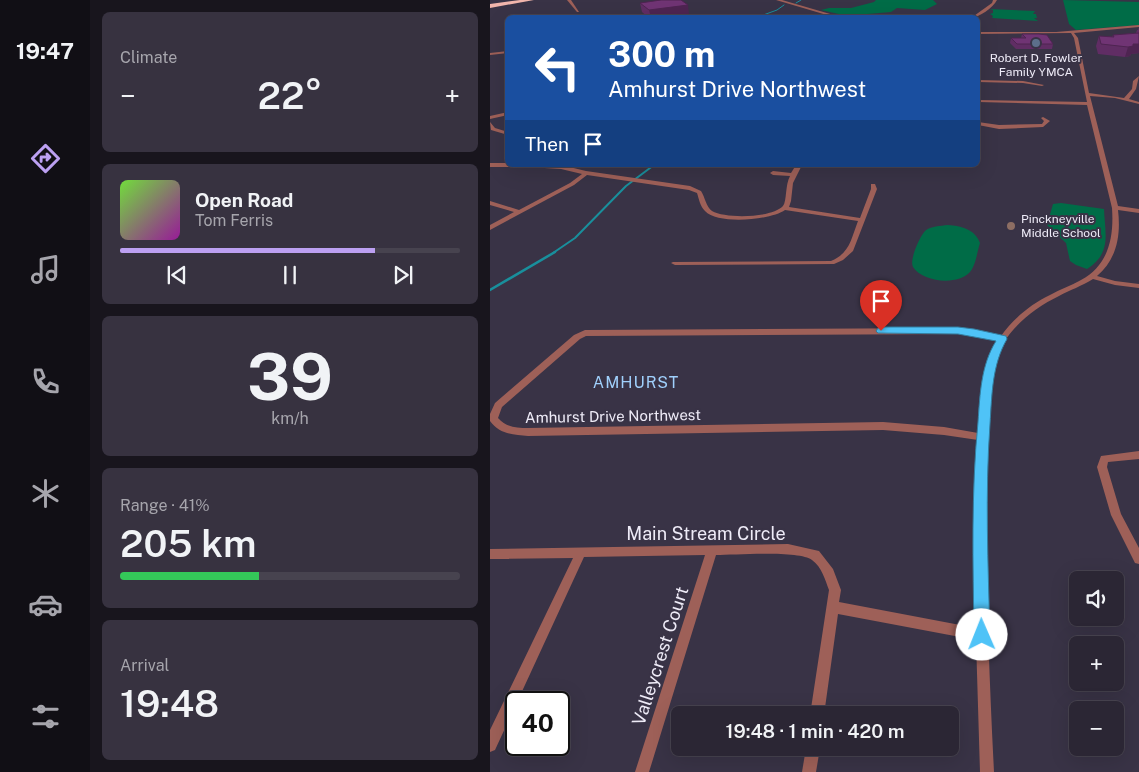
<!DOCTYPE html>
<html lang="en">
<head>
<meta charset="utf-8">
<style>
	:root { --surface:#2b2634; --page:#373240; --text:#f1f3f6; --muted:#a6a5ac; --line:#47434f; --accent:#bca0f2 }
	body { margin:0; font-family:"Public Sans",sans-serif; background:var(--page); color:var(--text); height:100vh; display:flex; flex-direction:column; font-size:19px; white-space:nowrap }
	* { box-sizing:border-box; margin:0 }
	p { font-size:16px; color:var(--muted) }
	.icon { flex:none; width:28px; height:28px; fill:none; stroke:currentColor; stroke-width:2; stroke-linecap:round; stroke-linejoin:round }
	.map { position:relative; flex:1; overflow:hidden }
	.details { display:flex; flex-direction:column; gap:12px; padding:12px; background:#18151d; width:400px }
	.details>* { flex:none }
	.hud { position:absolute; left:15px; top:15px; width:475px; height:152px; border-radius:8px; box-shadow:0 5px 20px #0002,0 0 0 1px var(--line); background:#1a4fa0; color:#fff; overflow:hidden }
	.buttons { position:absolute; left:579px; top:571px; display:grid; gap:10px }
	.buttons a { display:grid; place-items:center; width:55px; height:55px; border-radius:8px; background:var(--surface); box-shadow:0 5px 20px #0002,0 0 0 1px var(--line); font-size:25px }
	.speed { position:absolute; left:15px; top:691px; display:flex; gap:10px; font-size:25px; font-weight:700; text-align:center }
	.speed>* { display:grid; place-content:center; width:65px; height:65px; border-radius:50%; background:var(--surface); box-shadow:0 5px 20px #0002,0 0 0 1px var(--line); line-height:1 }
	.speed .limit { border:2px solid #111; border-radius:8px; background:#fff; color:#111 }
	.pin { position:absolute; display:grid; place-items:center; width:42px; height:42px; color:#fff; margin:-51px -21px; border-radius:50% 50% 50% 0; rotate:-45deg; box-shadow:0 0 5px #0007 }
	.pin .icon { rotate:45deg }
	.me { position:absolute; width:55px; margin:-28px; rotate:359deg; stroke-linejoin:round; filter:drop-shadow(0 0 4px #0008) }
	.turn { display:flex; align-items:center; gap:18px; height:105px; padding:0 20px; font-size:22px }
	.turn .icon { width:65px; height:65px; stroke-width:2.5 }
	.turn b { display:block; font-size:35px; line-height:42px }
	.then { display:flex; align-items:center; height:48px; padding:0 20px; background:#0003; gap:10px; font-size:19px }
	.big { font-size:38px; font-weight:600; line-height:1.1 }
	.details .widget { flex:1; display:flex; flex-direction:column; justify-content:center; gap:8px; min-width:0; padding:0 18px; border-radius:8px; background:var(--page) }
	.details .dial { align-items:center; gap:0 }
	.dial b { font-size:65px; line-height:1 }
	.song { display:flex; align-items:center; gap:15px }
	.cover { width:60px; height:60px; border-radius:8px; background:linear-gradient(135deg,hsl(100 70% 55%),hsl(300 70% 35%)) }
	.played { height:5px; border-radius:2px; background:linear-gradient(90deg,var(--accent) 75%,var(--line) 75%) }
	.keys { display:flex; justify-content:space-around; direction:ltr }
	.heat { display:flex; justify-content:space-between; align-items:center; font-size:28px; direction:ltr }
	.charge { height:8px; border-radius:4px; background:linear-gradient(90deg,#34c759 41%,var(--line) 0) }
	.trip { position:absolute; left:181px; top:706px; width:288px; height:50px; border-radius:8px; background:var(--surface); box-shadow:0 5px 20px #0002,0 0 0 1px var(--line); font-weight:600; line-height:50px; text-align:center }
	main { display:flex; flex:1; min-height:0 }
	.tab-bar { display:flex; flex-direction:column; width:90px; justify-content:space-around; align-items:center; background:#110f15; color:var(--muted) }
	.tab-bar .icon { width:35px; height:35px }
	.tab-bar .on { color:var(--accent) }
	.tab-bar b { font-size:22px; color:var(--text) }
	.map>svg:first-child { display:block }
	.green { fill:#006c47 }
	.lines { fill:none; stroke-linecap:round; stroke-linejoin:round }
	.stream-far2 { stroke:#198f9c; stroke-width:1 }
	.stream-far1 { stroke:#198f9c; stroke-width:2 }
	.stream { stroke:#198f9c; stroke-width:2.5 }
	.minor { fill:#9e6058; fill-rule:evenodd }
	.highway { fill:#f1b5ac; fill-rule:evenodd }
	.wall { fill:#602d64 }
	.shaded-wall { fill:#4e2451 }
	.building { fill:#703474; stroke:#4e2451 }
	.route { fill:#4fc3f7; stroke:#337fa1 }
	.service-dot { fill:#5c6f8a; stroke:#393346; stroke-width:2 }
	.education-dot { fill:#8d6e63; stroke:#393346; stroke-width:2 }
	.labels { text-anchor:middle; dominant-baseline:central; stroke-width:4; stroke-linejoin:round; paint-order:stroke }
	.far-poi-label { font-size:12px; fill:#eeebf7; stroke:#393346 }
	.street-label { font-size:15px; fill:#eeebf7; stroke:#393346 }
	.neighbourhood-label { font-size:16px; letter-spacing:1px; fill:#a0d0fc; stroke:#393346 }
	.near-street-label { font-size:18px; fill:#eeebf7; stroke:#393346 }
</style>
</head>
<body>
<main>
<nav class="tab-bar">
<b>19:47</b>
<svg class="icon on" aria-label="directions" viewBox="0 0 24 24"><path d="M12 3l9 9-9 9-9-9zM9 14v-3h6M13 9l2 2-2 2"/></svg>
<svg class="icon" aria-label="music" viewBox="0 0 24 24"><path d="M9 18V5l10-2v13"/><circle cx="6" cy="18" r="3"/><circle cx="16" cy="16" r="3"/></svg>
<svg class="icon" aria-label="phone" viewBox="0 0 24 24"><path d="M5 4h4l2 5-3 2q2 4 5 5l2-3 5 2v4C11 20 4 13 5 4z"/></svg>
<svg class="icon" aria-label="climate" viewBox="0 0 24 24"><path d="M12 3v18M4 7l16 10M4 17L20 7"/></svg>
<svg class="icon" aria-label="car" viewBox="0 0 24 24"><path d="M5 17H2v-5l4-1 3-4h7l3 4 3 1v5h-3M9 17h6M6 11h13"/><circle cx="7" cy="17" r="2"/><circle cx="17" cy="17" r="2"/></svg>
<svg class="icon" aria-label="filters" viewBox="0 0 24 24"><path d="M4 7h16M4 17h16"/><circle cx="9" cy="7" r="2"/><circle cx="15" cy="17" r="2"/></svg>
</nav>
<section class="details">
<div class="widget"><p>Climate</p>
<div class="heat"><a>−</a><b class="big">22°</b><a>+</a></div>
</div>
<div class="widget">
<div class="song"><i class="cover"></i><div><b>Open Road</b><p>Tom Ferris</p></div></div>
<div class="played"></div>
<div class="keys"><svg class="icon" aria-label="previous" viewBox="0 0 24 24"><path d="M18 5L8 12l10 7zM5 5v14"/></svg><svg class="icon" aria-label="pause" viewBox="0 0 24 24"><path d="M8 5v14M16 5v14"/></svg><svg class="icon" aria-label="next" viewBox="0 0 24 24"><path d="M6 5l10 7-10 7zM19 5v14"/></svg></div>
</div>
<div class="widget dial"><b>39</b><p>km/h</p></div>
<div class="widget"><p>Range · 41%</p><b class="big">205 km</b><div class="charge"></div></div>
<div class="widget"><p>Arrival</p><b class="big">19:48</b></div>
</section>
<div class="map">
<svg width="649" height="772" viewBox="0 0 649 772">
	<rect width="100%" height="100%" fill="#393346"/>
	<g class="green">
		<path d="M386 0H443L447 4 435 10 407 8 401 12 366 15 375 17H362L331 10 339 8H361L384 2Z"/>
		<path d="M573 0 649 2V25L586 30 579 24Z"/>
		<path d="M500 9 545 11 543 14H546L547 18H544L548 21 502 18 503 16 500 14 503 13V10Z"/>
		<path d="M571 203 614 209C615 234 622 253 597 269L586 265 580 261 576 243 557 225 563 204Z"/>
		<path d="M458 225C471 226 485 229 490 243 487 252 486 265 480 272 468 286 432 282 423 267 419 260 430 236 435 231 441 226 450 226 458 225Z"/>
	</g>
	<g class="lines">
		<g class="stream-far2">
			<path d="M306 3 311 0"/>
			<path d="M265 18 287 10 294 5"/>
		</g>
		<path class="stream-far1" d="M63 253 85 238 136 186 164 165"/>
		<path class="stream" d="M0 290 65 252"/>
		<g class="minor">
			<path d="M77 0H81L89 12H87Z"/>
			<path d="M286 0H292L354 18H347Z"/>
			<path d="M503 0H507C503 8 489 17 481 18L502 3Z"/>
			<path d="M649 25V27L584 33 588 38 599 93 634 98 642 89 643 81 649 76 646 89 639 99 649 102V104L625 98 600 96 628 206 649 209V213L628 210C631 235 627 259 607 276L625 281 649 284V288L625 285 603 279C592 286 580 290 569 296 548 306 527 322 514 342 493 377 498 430 497 468 495 570 499 671 504 772H490L486 640 348 614 334 715H320L339 590C335 580 332 567 322 560 309 550 245 555 226 555L159 772H145L215 555 94 557 5 750 0 752V730L83 558 0 559V549L298 544 329 551 343 569 351 590 349 602 486 628 485 539 488 440 454 435 393 430 38 436C24 435 9 434 0 421V414L5 403 84 335 95 330 468 328 484 329 511 336C523 319 541 304 560 295 570 289 581 286 591 280 619 265 624 237 622 208L597 105 488 102V100L597 102 584 38 581 33 488 34V32H566ZM468 334 484 335 507 340C491 369 489 401 488 433L454 427 393 422 38 428C26 428 16 427 8 418L12 407 90 339 96 336Z"/>
			<path d="M18 51V53L0 55V53Z"/>
			<path d="M16 67H18V69L14 68Z"/>
			<path d="M488 80 533 81 554 85 552 86 533 83 488 82Z"/>
			<path d="M18 112V115L0 119V116Z"/>
			<path d="M553 117 560 121 553 127 509 129 488 125V122L509 125 552 124 554 121 551 118Z"/>
			<path d="M0 122 5 128 18 132V135L1 130Z"/>
			<path d="M0 163H18V165H21L18 167H0Z"/>
			<path d="M35 165H71L96 171 200 186 211 191C215 197 216 207 222 211 236 219 282 218 293 206 297 201 295 185 300 176L283 175 280 173 283 171 301 173 306 165H312L303 183 301 201 299 207 370 218 381 189V184H385L387 189 363 251 353 260 344 264 185 265 181 263 183 262 341 261C360 253 361 239 368 221L295 210C281 220 228 225 215 211 210 206 209 199 207 193L199 190 97 175 84 185 0 230V225L24 212 0 205V201L29 210 80 183 92 174 71 169 38 167Z"/>
			<path d="M649 451V459L618 462 617 467 631 514 649 548V564L645 563 621 515 607 467 611 456Z"/>
			<path d="M316 748H330L326 772H312Z"/>
		</g>
		<path class="highway" d="M30 0H44L0 8V4Z"/>
	</g>
	<g class="wall">
		<path d="M150 3 199 14 174 18H159L152 12Z"/>
		<path d="M649 27V53L641 54 640 56 635 57 608 54 606 46 609 36 622 37 623 35 646 33 647 30H648Z"/>
		<path d="M532 34 563 44 562 49H526L520 43 521 38H531Z"/>
	</g>
	<g class="shaded-wall">
		<path d="M198 5 199 14 174 18H161L159 10Z"/>
		<path d="M643 44H649V53L641 54 640 56 635 57 638 47Z"/>
	</g>
	<g class="building">
		<path d="M171 0H191L198 5 159 10 150 3Z"/>
		<path d="M649 33V44H643V46L638 47 611 44 609 36 624 37 623 35Z"/>
		<path d="M532 34H549L557 35 563 44H527L521 38H536Z"/>
	</g>
	<path class="route" d="M391 327H468L484 329 516 336 517 339C502 365 502 394 500 424 495 494 498 564 500 635L498 640 492 642 487 640 484 635C483 563 481 493 488 422 490 394 491 365 506 341L468 334 388 333 386 331 388 328Z"/>
	<circle class="service-dot" cx="546" cy="43" r="5"/>
	<circle class="education-dot" cx="521" cy="226" r="5"/>
	<g class="labels">
		<g class="far-poi-label">
			<text x="546" y="58">Robert D. Fowler<tspan x="546" dy="14">Family YMCA</tspan></text>
			<text x="531" y="219" text-anchor="start">Pinckneyville<tspan x="531" dy="14">Middle School</tspan></text>
		</g>
		<g class="street-label">
			<text transform="translate(123 416) rotate(-1)">Amhurst Drive Northwest</text>
		</g>
		<g class="neighbourhood-label">
			<text x="146" y="382">AMHURST</text>
		</g>
		<g class="near-street-label">
			<text x="216" y="533">Main Stream Circle</text>
			<text transform="translate(170 656) rotate(-72)">Valleycrest Court</text>
		</g>
	</g>
</svg>
<div class="buttons">
<a><svg class="icon" aria-label="sound" viewBox="0 0 24 24"><path d="M4 9h4l5-4v14l-5-4H4zM17 9q2 3 0 6"/></svg></a>
<a>+</a>
<a>−</a>
</div>
<div class="speed"><div class="limit">40</div></div>
<div class="pin" style="left:391px;top:331px;background:#d93025"><svg class="icon" aria-label="arrive" viewBox="0 0 24 24"><path d="M6 21V4h12l-3 4 3 4H6"/></svg></div>
<svg class="me" style="left:492px;top:635px" viewBox="-20 -20 40 40"><circle r="19" fill="#fff"/><path d="M0-13L10 11 0 6-10 11z" fill="#4fc3f7"/></svg>
<div class="trip">19:48 · 1 min · 420 m</div>
<div class="hud">
<div class="turn"><svg class="icon" aria-label="left" viewBox="0 0 24 24"><path d="M17 20v-9H6M10 6l-5 5 5 5"/></svg><div><b>300 m</b>Amhurst Drive Northwest</div></div>
<div class="then">Then<svg class="icon" aria-label="arrive" viewBox="0 0 24 24"><path d="M6 21V4h12l-3 4 3 4H6"/></svg></div>
</div>
</div>
</main>
</body>
</html>
